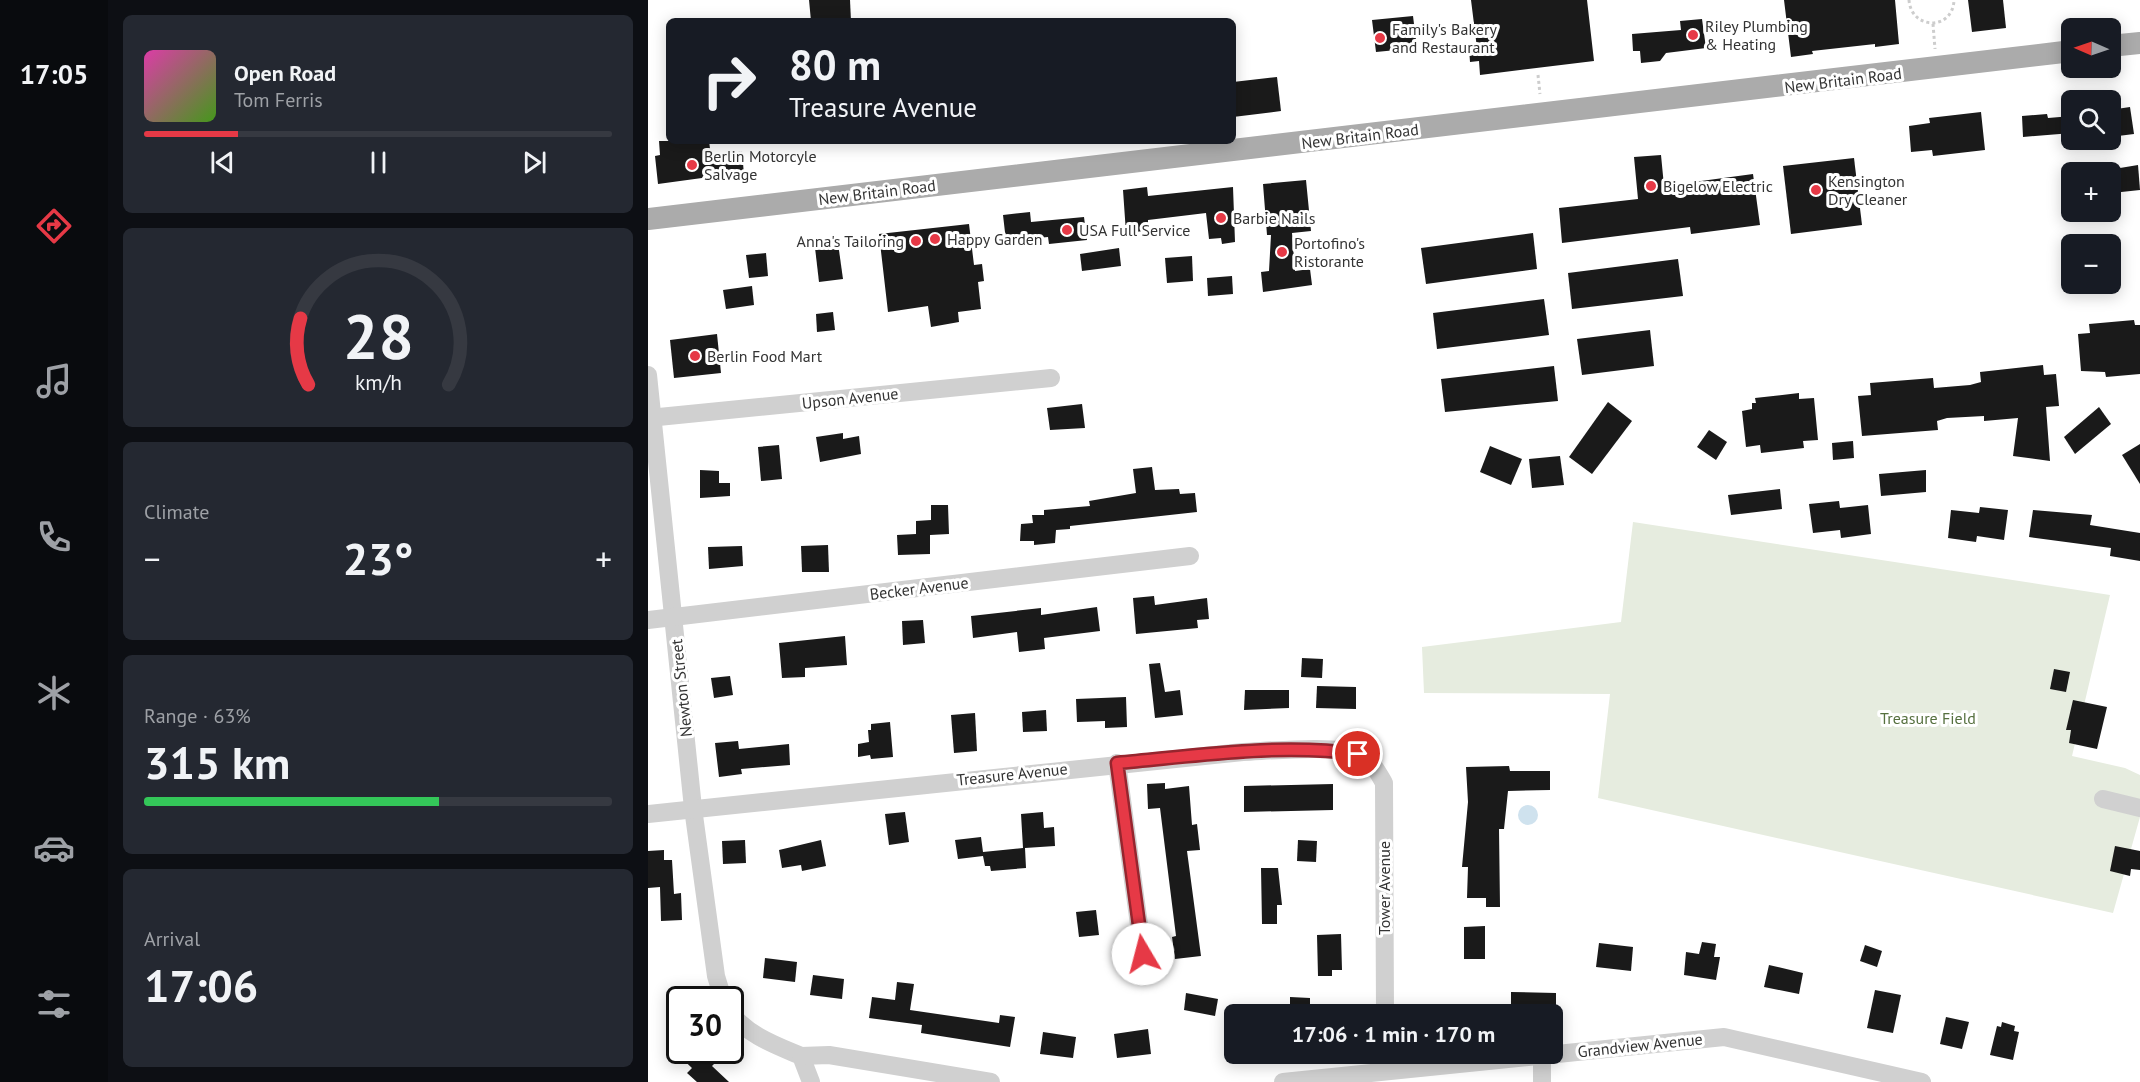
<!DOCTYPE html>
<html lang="en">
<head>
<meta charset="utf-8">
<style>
	:root { --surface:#171b24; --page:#242831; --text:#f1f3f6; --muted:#9ea1a6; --line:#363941; --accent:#e63946 }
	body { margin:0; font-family:"PT Sans",sans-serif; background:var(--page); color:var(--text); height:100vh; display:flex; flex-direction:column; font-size:22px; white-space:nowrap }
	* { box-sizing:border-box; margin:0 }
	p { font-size:20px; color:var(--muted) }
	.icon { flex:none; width:33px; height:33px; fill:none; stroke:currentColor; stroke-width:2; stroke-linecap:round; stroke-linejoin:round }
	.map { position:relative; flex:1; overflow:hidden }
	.panel { display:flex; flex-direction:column; gap:15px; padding:15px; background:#0d0f14; width:540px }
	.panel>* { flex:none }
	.guide { position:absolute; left:18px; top:18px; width:570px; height:126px; border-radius:9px; box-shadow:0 3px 15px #0003; background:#171b24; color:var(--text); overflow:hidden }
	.needle { width:39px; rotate:272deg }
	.fabs { position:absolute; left:1413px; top:18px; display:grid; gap:12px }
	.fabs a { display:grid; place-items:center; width:60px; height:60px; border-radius:9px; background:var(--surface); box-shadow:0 3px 15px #0003; font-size:30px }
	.speed { position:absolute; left:18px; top:986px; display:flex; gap:12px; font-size:30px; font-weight:700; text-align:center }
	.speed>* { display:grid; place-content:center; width:78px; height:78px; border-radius:50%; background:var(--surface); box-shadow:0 3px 15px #0003; line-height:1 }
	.speed .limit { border:3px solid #111; border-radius:9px; background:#fff; color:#111 }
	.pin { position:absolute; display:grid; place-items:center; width:51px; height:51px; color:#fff; margin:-26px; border:3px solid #fff; border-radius:50%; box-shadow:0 2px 6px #0007 }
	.me { position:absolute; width:66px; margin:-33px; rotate:352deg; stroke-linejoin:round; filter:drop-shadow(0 0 4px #0008) }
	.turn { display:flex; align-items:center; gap:21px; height:126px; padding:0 24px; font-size:27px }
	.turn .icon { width:78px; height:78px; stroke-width:2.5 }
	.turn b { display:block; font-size:42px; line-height:51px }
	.big { font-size:45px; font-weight:700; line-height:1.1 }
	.panel .card { flex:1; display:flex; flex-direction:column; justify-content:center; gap:9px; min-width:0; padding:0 21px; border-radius:9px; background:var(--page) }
	.panel .dial { align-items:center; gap:0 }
	.dial svg { height:156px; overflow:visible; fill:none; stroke:var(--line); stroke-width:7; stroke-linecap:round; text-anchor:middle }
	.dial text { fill:var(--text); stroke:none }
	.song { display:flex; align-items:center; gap:18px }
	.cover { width:72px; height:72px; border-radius:9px; background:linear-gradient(135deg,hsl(320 70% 55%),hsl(100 70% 35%)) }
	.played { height:6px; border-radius:3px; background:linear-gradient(90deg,var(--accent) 20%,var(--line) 20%) }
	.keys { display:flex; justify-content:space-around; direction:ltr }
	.heat { display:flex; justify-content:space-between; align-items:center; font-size:33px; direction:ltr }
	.charge { height:9px; border-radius:4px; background:linear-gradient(90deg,#34c759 63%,var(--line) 0) }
	.trip { position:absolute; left:576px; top:1004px; width:339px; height:60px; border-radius:9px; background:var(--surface); box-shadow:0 3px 15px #0003; font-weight:700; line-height:60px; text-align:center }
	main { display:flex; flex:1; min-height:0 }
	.dock { display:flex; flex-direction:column; width:108px; justify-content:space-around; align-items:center; background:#090b0e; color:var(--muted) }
	.dock .icon { width:42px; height:42px }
	.dock .on { color:var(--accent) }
	.dock b { font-size:27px; color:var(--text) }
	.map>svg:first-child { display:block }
	.green { fill:#e6ecdf }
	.water { fill:#cfe2ee }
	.building { fill:#1a1a1a }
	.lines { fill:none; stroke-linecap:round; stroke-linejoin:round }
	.path { stroke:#cdcdcd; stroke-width:3; stroke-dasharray:3 3; stroke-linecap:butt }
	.minor { stroke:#d0d0d0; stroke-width:18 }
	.major { stroke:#ababab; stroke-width:22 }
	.route-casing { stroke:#96252e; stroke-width:15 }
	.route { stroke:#e63946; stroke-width:10 }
	.poi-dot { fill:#e63946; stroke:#fff; stroke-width:2 }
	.labels { text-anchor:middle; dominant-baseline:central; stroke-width:6; stroke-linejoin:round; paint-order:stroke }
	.poi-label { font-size:16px; fill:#333; stroke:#fff; text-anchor:start }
	.street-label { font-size:16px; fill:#333; stroke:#fff }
	.park-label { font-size:16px; fill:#56703f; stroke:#fff }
</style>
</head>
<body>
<main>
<nav class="dock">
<b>17:05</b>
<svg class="icon on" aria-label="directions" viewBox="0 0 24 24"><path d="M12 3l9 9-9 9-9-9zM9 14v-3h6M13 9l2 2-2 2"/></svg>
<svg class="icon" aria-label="music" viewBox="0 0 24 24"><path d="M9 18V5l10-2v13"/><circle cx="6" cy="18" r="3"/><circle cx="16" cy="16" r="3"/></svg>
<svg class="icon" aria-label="phone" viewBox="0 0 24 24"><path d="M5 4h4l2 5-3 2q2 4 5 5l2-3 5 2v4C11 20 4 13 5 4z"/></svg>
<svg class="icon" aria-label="climate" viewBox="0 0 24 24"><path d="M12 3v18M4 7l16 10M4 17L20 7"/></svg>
<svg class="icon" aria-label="car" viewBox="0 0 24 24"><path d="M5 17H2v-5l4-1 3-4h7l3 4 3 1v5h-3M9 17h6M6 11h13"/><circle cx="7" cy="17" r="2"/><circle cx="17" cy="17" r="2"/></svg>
<svg class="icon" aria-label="filters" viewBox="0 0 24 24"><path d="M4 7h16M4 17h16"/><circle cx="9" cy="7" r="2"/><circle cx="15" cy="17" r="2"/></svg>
</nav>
<section class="panel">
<div class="card">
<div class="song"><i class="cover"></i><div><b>Open Road</b><p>Tom Ferris</p></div></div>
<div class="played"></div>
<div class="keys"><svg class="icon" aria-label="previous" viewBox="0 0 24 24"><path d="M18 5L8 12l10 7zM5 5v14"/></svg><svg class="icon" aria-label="pause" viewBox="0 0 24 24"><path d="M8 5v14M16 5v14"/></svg><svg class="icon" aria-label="next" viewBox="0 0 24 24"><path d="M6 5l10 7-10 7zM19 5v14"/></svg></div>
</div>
<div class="card dial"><svg viewBox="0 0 100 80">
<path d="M14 69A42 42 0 1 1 86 69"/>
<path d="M14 69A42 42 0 0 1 10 35" stroke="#e63946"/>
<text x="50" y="56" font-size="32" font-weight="700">28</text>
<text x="50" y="72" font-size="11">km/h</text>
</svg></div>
<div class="card"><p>Climate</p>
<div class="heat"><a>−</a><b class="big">23°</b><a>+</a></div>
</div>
<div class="card"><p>Range · 63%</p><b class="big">315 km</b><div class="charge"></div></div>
<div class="card"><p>Arrival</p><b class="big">17:06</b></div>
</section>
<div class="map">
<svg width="1492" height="1082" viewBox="0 0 1492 1082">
	<rect width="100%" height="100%" fill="#fff"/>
	<path class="green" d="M985 522 1462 595 1424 756 1477 768 1492 775V817L1465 913 950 798 962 694 776 693 774 647 973 622Z"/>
	<circle class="water" cx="880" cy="815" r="10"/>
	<g class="building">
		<path d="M161 0H202L203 21H163Z"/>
		<path d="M823 0H939L946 61 832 75 831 61 822 62 821 49 829 48Z"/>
		<path d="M1136 0H1247L1251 44 1227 47V44L1164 51 1165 54 1143 57Z"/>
		<path d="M1320 0H1355L1358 28 1324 32Z"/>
		<path d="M765 16 769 48 728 52 724 20Z"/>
		<path d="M1054 19 1058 48 1018 53 1012 61 993 63 992 51H985L984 34 1033 30 1032 21Z"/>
		<path d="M629 77 633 111 585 117V82Z"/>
		<path d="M1482 107 1486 134 1462 137V110Z"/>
		<path d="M1333 112 1337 150 1285 156 1284 150 1263 152 1261 126 1282 123 1281 118Z"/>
		<path d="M1399 114 1400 118 1424 116V133L1375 137 1374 116Z"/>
		<path d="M11 141H61L63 156 94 151 96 175 77 177 76 175 10 184 7 156 12 155Z"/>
		<path d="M1013 155 1016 186 1105 174 1112 225 1043 234 1042 227 914 243 911 208 990 199 986 157Z"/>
		<path d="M1206 158 1214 225 1143 234 1135 166Z"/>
		<path d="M1490 165 1492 190 1464 193 1460 170Z"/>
		<path d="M658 180 663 231 644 233 647 271 662 269 664 285 615 292 613 272 621 271 623 235H619L615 184Z"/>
		<path d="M499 187 500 196 585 187 587 242 574 244 573 238 561 239 558 213 500 220V225L496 226V231L478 233 475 190Z"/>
		<path d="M382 212 383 222 436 217 439 240 401 244 400 237 358 241 355 215Z"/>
		<path d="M321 224 326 265 334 264 336 281 330 282 333 309 310 312 311 322 283 327 280 306 240 312 231 234Z"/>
		<path d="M885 233 889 269 778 284 773 248Z"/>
		<path d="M189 236 195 279 171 282 166 239Z"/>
		<path d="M471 248 473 266 434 271 432 254Z"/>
		<path d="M118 253 120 276 101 278 98 255Z"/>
		<path d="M544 256 545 281 519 283 517 258Z"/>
		<path d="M1030 259 1035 296 924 309 920 273Z"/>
		<path d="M584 276 585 294 560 296 559 278Z"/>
		<path d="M104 286 106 305 78 309 75 290Z"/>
		<path d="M896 299 901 335 789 349 785 313Z"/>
		<path d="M185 312 187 330 169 332 168 314Z"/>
		<path d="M1486 320 1487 325H1492V374L1458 377 1457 372 1433 371 1430 334 1442 333 1441 324Z"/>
		<path d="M1002 330 1006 366 934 375 929 339Z"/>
		<path d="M69 334 73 373 26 378 22 340Z"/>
		<path d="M1395 365 1396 375 1408 374 1411 406 1398 407 1402 461 1365 456 1370 418 1336 421V416L1299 418 1289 421 1290 430 1214 436 1210 396 1223 395 1222 383 1285 378 1286 388 1322 385 1333 382 1332 372Z"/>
		<path d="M906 366 910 401 797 412 793 379Z"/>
		<path d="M1151 393V399L1166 398 1170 440 1155 441 1156 448 1113 453 1112 445 1098 447 1094 411 1104 409V403H1108L1107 398Z"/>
		<path d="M960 402 984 421 944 474 921 457Z"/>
		<path d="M434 404 437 428 402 430 399 408Z"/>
		<path d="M1451 407 1463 424 1427 454 1416 437Z"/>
		<path d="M1061 430 1079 442 1068 460 1049 447Z"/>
		<path d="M195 433V439L211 436 213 454 172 462 168 437Z"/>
		<path d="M1205 441 1206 458 1185 460 1184 443Z"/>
		<path d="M1492 444V484L1474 455Z"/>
		<path d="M131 445 134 479 113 481 110 447Z"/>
		<path d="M842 446 874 459 863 485 832 472Z"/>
		<path d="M912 456 916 485 884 488 881 459Z"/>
		<path d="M504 467 507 490 531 489 532 494 547 493 549 512 422 526V529L408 530 407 543 386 545V541H372L373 524 385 523 384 515H396V510L442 506 441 501 488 493 485 469Z"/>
		<path d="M52 470 71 471V483H82V496L52 498Z"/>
		<path d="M1278 470V492L1233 496 1231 474Z"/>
		<path d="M1132 489 1134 509 1083 515 1080 495Z"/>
		<path d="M1191 501 1192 508 1220 505 1223 534 1193 538 1192 530 1165 533 1161 504Z"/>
		<path d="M283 505H300L301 534 282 535V554L250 555 249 535 268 534V521L283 520Z"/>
		<path d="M1332 507 1360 510 1356 540 1329 536 1328 542 1300 538 1303 510 1331 513Z"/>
		<path d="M1385 510 1444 515 1442 525 1492 533V561L1462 556 1463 548 1381 537Z"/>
		<path d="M180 545 181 572H154L153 546Z"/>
		<path d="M94 546 95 566 61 569 60 547Z"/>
		<path d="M506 596 507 605 559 598 561 619 549 620 550 628 488 634 485 598Z"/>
		<path d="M449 607 452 631 396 638 397 649 371 652 369 632 325 638 323 616 393 608V615Z"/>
		<path d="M275 620 277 643 255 645 254 621Z"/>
		<path d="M197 636 199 665 157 668V677L134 678 131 643Z"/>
		<path d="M654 658 675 659 674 678 653 677Z"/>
		<path d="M512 663 517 692 532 690 535 715 507 718 501 664Z"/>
		<path d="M1406 669 1422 672 1418 692 1402 689Z"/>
		<path d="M82 676 85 695 66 698 63 678Z"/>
		<path d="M669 686 708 687V709L668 708Z"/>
		<path d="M597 690H641V708L596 710Z"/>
		<path d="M478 697 479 727 457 728V721L429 722 428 699Z"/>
		<path d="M1425 700 1459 707 1449 749 1421 743 1423 730H1418Z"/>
		<path d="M398 710 399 731 375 732 374 712Z"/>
		<path d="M327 713 329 751 306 753 303 715Z"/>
		<path d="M242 722 245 757 223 759 222 755 210 757V744L221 742 220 730H223V724Z"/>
		<path d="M90 741 91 749 141 744 142 765 93 769 94 774 71 777 67 743Z"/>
		<path d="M861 766 862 771H902V790L860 791 856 829H851L852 907H838V898H819L820 867H814L820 802 818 767Z"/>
		<path d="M517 783V789L541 786 544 825 549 824 552 850 539 851 553 956 527 959 524 937 528 936 512 808 500 809 499 784Z"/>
		<path d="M685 784V810L596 812V786Z"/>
		<path d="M257 812 261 842 241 845 237 814Z"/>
		<path d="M395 812 396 828 406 827 407 846 377 848 378 868 343 871 342 866H337L335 856 310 859 307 840 333 837 335 852 375 848 373 814Z"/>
		<path d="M97 840 98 863 75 864 74 841Z"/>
		<path d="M173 840 178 866 154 871 153 865 134 868 131 850Z"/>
		<path d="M650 840 669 841 668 862 649 861Z"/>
		<path d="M1467 846 1492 851V870L1483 869 1482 876 1462 871Z"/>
		<path d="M16 850V860H24L26 894 33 893 34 920 13 921 12 887 0 888V851Z"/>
		<path d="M613 868H630L634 905H629V924H614Z"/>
		<path d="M448 910 451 935 431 937 428 912Z"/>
		<path d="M837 926V959H816V927Z"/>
		<path d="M693 934 694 970H684V976H670L669 935Z"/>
		<path d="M1054 942 1068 944 1066 957H1072L1068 980 1036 975 1038 952 1051 954Z"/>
		<path d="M951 943 985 947 983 971 948 967Z"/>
		<path d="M1217 945 1234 951 1229 967 1212 961Z"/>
		<path d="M117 958 149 962 147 982 115 978Z"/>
		<path d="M1121 965 1155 973 1151 994 1116 987Z"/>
		<path d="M165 975 196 979 194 999 162 995Z"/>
		<path d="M249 982 266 984 262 1010 351 1023 352 1015 367 1017 362 1047 273 1033 274 1025 221 1018 224 997 247 1000Z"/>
		<path d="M1227 990 1253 995 1245 1033 1219 1028Z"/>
		<path d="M863 992 908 993V1013L863 1012Z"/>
		<path d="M538 993 570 999 567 1016 536 1010Z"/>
		<path d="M642 997 662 998V1014L642 1013Z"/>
		<path d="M1298 1017 1321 1022 1314 1049 1292 1044Z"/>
		<path d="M1354 1022 1367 1026 1366 1031 1371 1032 1365 1060 1342 1055 1349 1026 1353 1027Z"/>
		<path d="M500 1029 503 1054 469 1058 466 1034Z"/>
		<path d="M395 1032 428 1037 425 1058 392 1054Z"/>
		<path d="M25 1050H55L68 1062 64 1066 81 1082H49L39 1073 44 1068Z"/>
	</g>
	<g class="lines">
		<g class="path">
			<path d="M1261 0C1263 30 1305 31 1306 0"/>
			<path d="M1285 24 1287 49"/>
			<path d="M890 75 892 94"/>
		</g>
		<g class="minor">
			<path d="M0 375 45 808 68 976 75 999"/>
			<path d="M0 418 403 378"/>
			<path d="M0 620 542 556"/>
			<path d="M469 763 495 954"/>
			<path d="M1455 799 1492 808"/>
			<path d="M0 814 595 752C621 751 691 744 712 755 725 762 729 771 736 783L737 1014"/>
			<path d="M82 1012C99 1035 127 1045 153 1056L163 1082"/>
			<path d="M894 1055V1082"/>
			<path d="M153 1056 181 1055 343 1082"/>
			<path d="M635 1082 1076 1037 1274 1082"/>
		</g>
		<g class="major">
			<path d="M1462 46 1492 43"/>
			<path d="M0 219 1424 51"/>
		</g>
	</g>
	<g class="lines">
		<g class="route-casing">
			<path id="route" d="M495 954 469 763C548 756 631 743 710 754"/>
		</g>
		<use href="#route" class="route"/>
	</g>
	<g class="poi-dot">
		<circle cx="1045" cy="35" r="6"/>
		<circle cx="732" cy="38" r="6"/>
		<circle cx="44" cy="165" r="6"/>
		<circle cx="1003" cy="186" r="6"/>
		<circle cx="1168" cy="190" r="6"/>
		<circle cx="573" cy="218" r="6"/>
		<circle cx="419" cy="230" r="6"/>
		<circle cx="287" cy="239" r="6"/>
		<circle cx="268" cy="241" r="6"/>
		<circle cx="634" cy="252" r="6"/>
		<circle cx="47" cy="356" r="6"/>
	</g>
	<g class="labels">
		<g class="poi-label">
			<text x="1057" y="26">Riley Plumbing<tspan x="1057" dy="18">&amp; Heating</tspan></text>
			<text x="744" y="29">Family's Bakery<tspan x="744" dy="18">and Restaurant</tspan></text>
			<text x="56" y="156">Berlin Motorcyle<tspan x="56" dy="18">Salvage</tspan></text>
			<text x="1180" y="181">Kensington<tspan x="1180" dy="18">Dry Cleaner</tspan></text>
			<text x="1015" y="186">Bigelow Electric</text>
			<text x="585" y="218">Barbie Nails</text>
			<text x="431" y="230">USA Full Service</text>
			<text x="299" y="239">Happy Garden</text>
			<text x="256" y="241" text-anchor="end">Anna's Tailoring</text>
			<text x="646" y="243">Portofino's<tspan x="646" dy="18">Ristorante</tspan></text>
			<text x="59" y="356">Berlin Food Mart</text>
		</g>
		<g class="street-label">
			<text transform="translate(1195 80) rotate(-7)">New Britain Road</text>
			<text transform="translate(712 136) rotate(-7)">New Britain Road</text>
			<text transform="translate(229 192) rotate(-7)">New Britain Road</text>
			<text transform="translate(202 398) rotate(-6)">Upson Avenue</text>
			<text transform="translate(271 588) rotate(-7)">Becker Avenue</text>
			<text transform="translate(33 688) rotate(-96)">Newton Street</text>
			<text transform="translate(364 774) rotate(-6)">Treasure Avenue</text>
			<text transform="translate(736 888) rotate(-90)">Tower Avenue</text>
			<text transform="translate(992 1045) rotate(-6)">Grandview Avenue</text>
		</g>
		<g class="park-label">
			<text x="1280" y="718">Treasure Field</text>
		</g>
	</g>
</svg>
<div class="fabs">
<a><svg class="needle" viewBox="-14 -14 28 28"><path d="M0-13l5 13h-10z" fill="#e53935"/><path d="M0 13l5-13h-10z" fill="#9ea1a6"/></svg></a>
<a><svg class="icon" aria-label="search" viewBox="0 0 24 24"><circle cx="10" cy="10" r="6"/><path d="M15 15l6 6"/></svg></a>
<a>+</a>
<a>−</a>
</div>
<div class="speed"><div class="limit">30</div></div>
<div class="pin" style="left:710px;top:754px;background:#d93025"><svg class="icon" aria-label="arrive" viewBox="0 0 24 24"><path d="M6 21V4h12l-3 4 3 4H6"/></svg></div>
<svg class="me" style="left:495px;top:954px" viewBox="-20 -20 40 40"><circle r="19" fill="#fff"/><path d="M0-13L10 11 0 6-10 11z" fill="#e63946"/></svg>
<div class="trip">17:06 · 1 min · 170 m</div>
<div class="guide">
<div class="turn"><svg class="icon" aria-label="right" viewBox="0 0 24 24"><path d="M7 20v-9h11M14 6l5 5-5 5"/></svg><div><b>80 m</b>Treasure Avenue</div></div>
</div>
</div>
</main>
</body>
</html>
